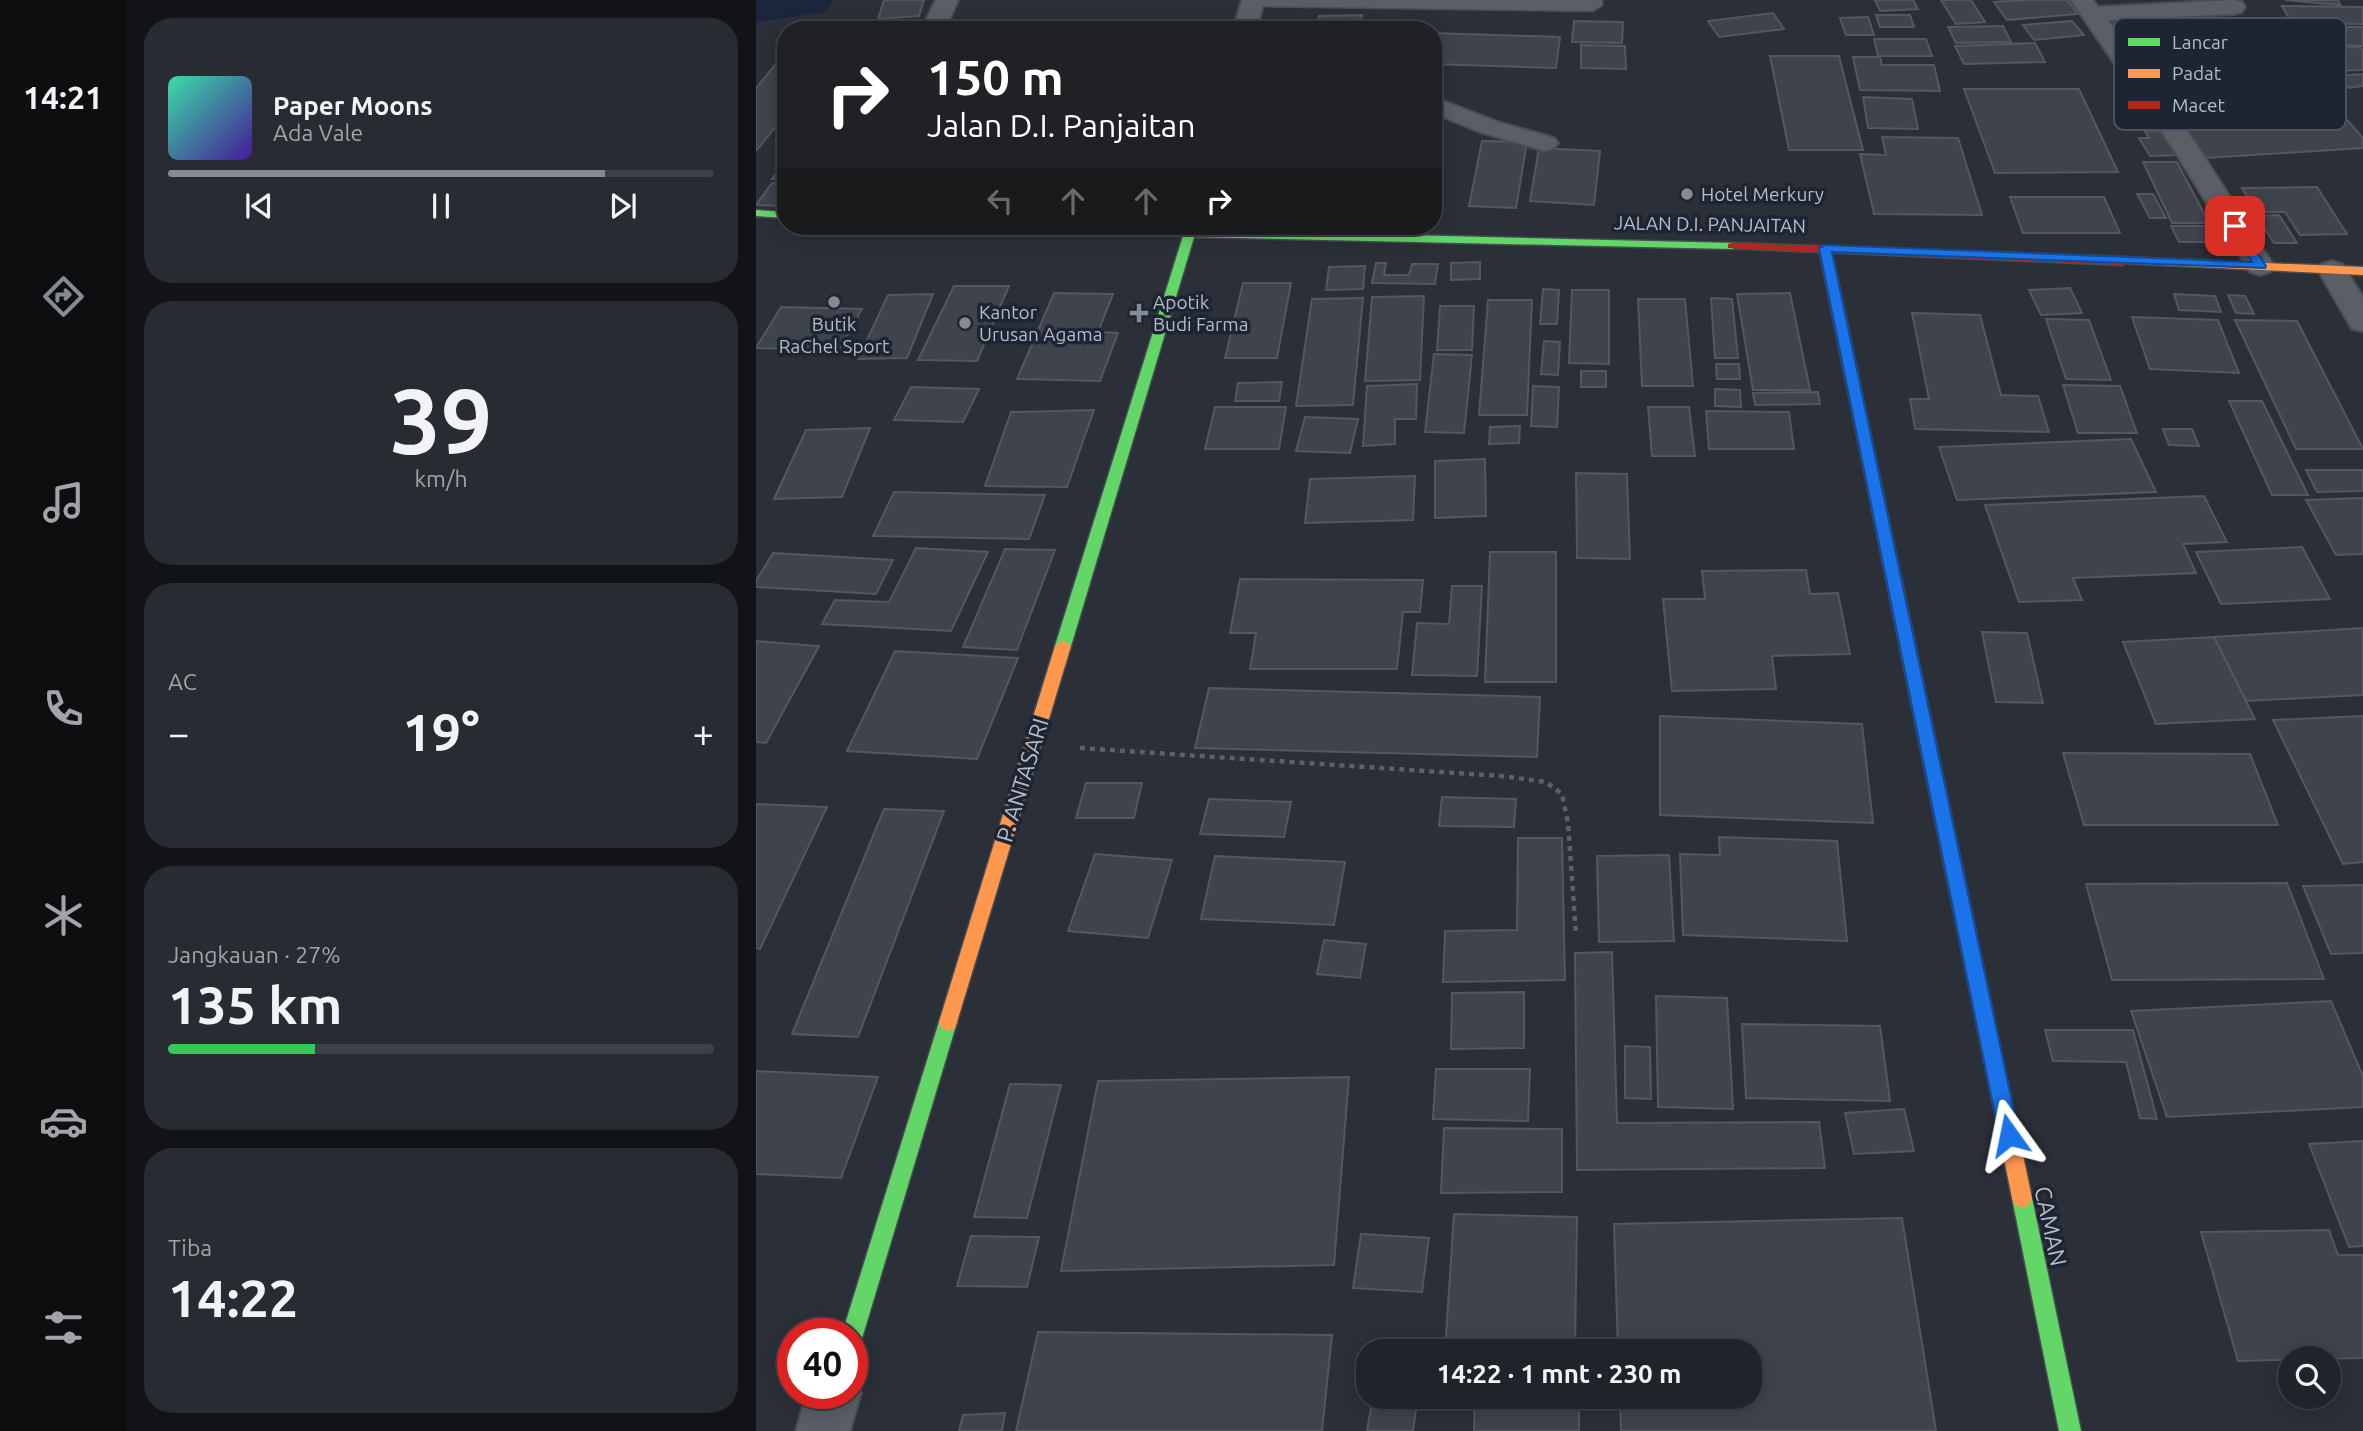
<!DOCTYPE html>
<html lang="id">
<head>
<meta charset="utf-8">
<style>
	:root { --surface:#202329; --page:#282b31; --text:#f1f3f6; --muted:#a2a4a8; --line:#3d4046; --accent:#858a95 }
	body { margin:0; font-family:Ubuntu,sans-serif; background:var(--page); color:var(--text); height:100vh; display:flex; flex-direction:column; font-size:26px; white-space:nowrap }
	* { box-sizing:border-box; margin:0 }
	p { font-size:23px; color:var(--muted) }
	.icon { flex:none; width:38px; height:38px; fill:none; stroke:currentColor; stroke-width:2; stroke-linecap:round; stroke-linejoin:round }
	.map { position:relative; flex:1; overflow:hidden }
	.panel { display:flex; flex-direction:column; gap:18px; padding:18px; background:#121317; width:630px }
	.panel>* { flex:none }
	.top-card { position:absolute; left:21px; top:21px; width:665px; height:214px; border-radius:28px; box-shadow:0 4px 18px #0003,0 0 0 2px var(--line); background:#202124; color:#fff; overflow:hidden }
	.controls { position:absolute; left:1522px; top:1346px; display:grid; gap:14px }
	.controls a { display:grid; place-items:center; width:63px; height:63px; border-radius:50%; background:var(--surface); box-shadow:0 4px 18px #0003,0 0 0 2px var(--line); font-size:35px }
	.speed { position:absolute; left:21px; top:1318px; display:flex; gap:14px; font-size:35px; font-weight:700; text-align:center }
	.speed>* { display:grid; place-content:center; width:91px; height:91px; border-radius:50%; background:var(--surface); box-shadow:0 4px 18px #0003,0 0 0 2px var(--line); line-height:1 }
	.speed .limit { border:10px solid #d22; background:#fff; color:#111 }
	.pin { position:absolute; display:grid; place-items:center; width:60px; height:60px; color:#fff; margin:-30px; border-radius:14px; box-shadow:0 4px 10px #0006 }
	.me { position:absolute; width:77px; margin:-38px; rotate:348deg; stroke-linejoin:round; filter:drop-shadow(0 0 5px #0008) }
	.turn { display:flex; align-items:center; gap:24px; height:147px; padding:0 35px; font-size:32px }
	.turn .icon { width:91px; height:91px; stroke-width:2.5 }
	.turn b { display:block; font-size:49px; line-height:60px }
	.lanes { display:flex; align-items:center; height:66px; padding:0 35px; background:#0003; justify-content:center; gap:35px; direction:ltr }
	.lanes .off { opacity:.35 }
	.big { font-size:52px; font-weight:700; line-height:1.1 }
	.panel .widget { flex:1; display:flex; flex-direction:column; justify-content:center; gap:10px; min-width:0; padding:0 24px; border-radius:28px; background:var(--page) }
	.panel .dial { align-items:center; gap:0 }
	.dial b { font-size:91px; line-height:1 }
	.song { display:flex; align-items:center; gap:21px }
	.cover { width:84px; height:84px; border-radius:10px; background:linear-gradient(135deg,hsl(160 70% 55%),hsl(260 70% 35%)) }
	.played { height:7px; border-radius:4px; background:linear-gradient(90deg,var(--accent) 80%,var(--line) 80%) }
	.keys { display:flex; justify-content:space-around; direction:ltr }
	.heat { display:flex; justify-content:space-between; align-items:center; font-size:38px; direction:ltr }
	.charge { height:10px; border-radius:5px; background:linear-gradient(90deg,#34c759 27%,var(--line) 0) }
	.trip { position:absolute; left:600px; top:1339px; width:406px; height:70px; border-radius:28px; background:var(--surface); box-shadow:0 4px 18px #0003,0 0 0 2px var(--line); font-weight:700; line-height:70px; text-align:center }
	main { display:flex; flex:1; min-height:0 }
	.menu { display:flex; flex-direction:column; width:126px; justify-content:space-around; align-items:center; background:#0d0e10; color:var(--muted) }
	.menu .icon { width:49px; height:49px }
	.menu .on { color:var(--accent) }
	.menu b { font-size:32px; color:var(--text) }
	.map>svg:first-child { display:block }
	.lines { fill:none; stroke-linecap:round; stroke-linejoin:round }
	.river { fill:#1b253b; fill-rule:evenodd }
	.building { fill:#3f434c; stroke:#53575f; stroke-width:2 }
	.lane-casing { stroke:#484c54; stroke-width:3 }
	.street-casing { stroke:#484c54; stroke-width:4 }
	.fast-casing { stroke:#484c54; stroke-width:3 }
	.slow-casing { stroke:#484c54; stroke-width:3 }
	.jam-casing { stroke:#484c54; stroke-width:3 }
	.path { stroke:#5c6167; stroke-width:4.5; stroke-dasharray:5 5; stroke-linecap:butt }
	.lane { fill:#5b5e65; fill-rule:evenodd }
	.street { fill:#5b5e65; fill-rule:evenodd }
	.fast { fill:#63d668; fill-rule:evenodd }
	.slow { fill:#ff974d; fill-rule:evenodd }
	.jam { fill:#b3261e; fill-rule:evenodd }
	.route { fill:#1a73e8; stroke:#114b97; stroke-width:2 }
	.poi-dot { fill:#858a95; stroke:#1e2532; stroke-width:2.5 }
	.labels { text-anchor:middle; dominant-baseline:central; stroke-width:7; stroke-linejoin:round; paint-order:stroke }
	.far-poi-label { font-size:19px; fill:#b5bbc8; stroke:#1e2532; text-anchor:start }
	.far-street-label { font-size:19px; fill:#b5bbc8; stroke:#1e2532 }
	.street-label { font-size:23px; fill:#b5bbc8; stroke:#1e2532 }
	.key { fill:#1e2532; stroke:#4b525f; stroke-width:2 }
	.key-label { font-size:19px; fill:#b5bbc8 }
</style>
</head>
<body>
<main>
<nav class="menu">
<b>14:21</b>
<svg class="icon on" aria-label="directions" viewBox="0 0 24 24"><path d="M12 3l9 9-9 9-9-9zM9 14v-3h6M13 9l2 2-2 2"/></svg>
<svg class="icon" aria-label="music" viewBox="0 0 24 24"><path d="M9 18V5l10-2v13"/><circle cx="6" cy="18" r="3"/><circle cx="16" cy="16" r="3"/></svg>
<svg class="icon" aria-label="phone" viewBox="0 0 24 24"><path d="M5 4h4l2 5-3 2q2 4 5 5l2-3 5 2v4C11 20 4 13 5 4z"/></svg>
<svg class="icon" aria-label="climate" viewBox="0 0 24 24"><path d="M12 3v18M4 7l16 10M4 17L20 7"/></svg>
<svg class="icon" aria-label="car" viewBox="0 0 24 24"><path d="M5 17H2v-5l4-1 3-4h7l3 4 3 1v5h-3M9 17h6M6 11h13"/><circle cx="7" cy="17" r="2"/><circle cx="17" cy="17" r="2"/></svg>
<svg class="icon" aria-label="filters" viewBox="0 0 24 24"><path d="M4 7h16M4 17h16"/><circle cx="9" cy="7" r="2"/><circle cx="15" cy="17" r="2"/></svg>
</nav>
<section class="panel">
<div class="widget">
<div class="song"><i class="cover"></i><div><b>Paper Moons</b><p>Ada Vale</p></div></div>
<div class="played"></div>
<div class="keys"><svg class="icon" aria-label="previous" viewBox="0 0 24 24"><path d="M18 5L8 12l10 7zM5 5v14"/></svg><svg class="icon" aria-label="pause" viewBox="0 0 24 24"><path d="M8 5v14M16 5v14"/></svg><svg class="icon" aria-label="next" viewBox="0 0 24 24"><path d="M6 5l10 7-10 7zM19 5v14"/></svg></div>
</div>
<div class="widget dial"><b>39</b><p>km/h</p></div>
<div class="widget"><p>AC</p>
<div class="heat"><a>−</a><b class="big">19°</b><a>+</a></div>
</div>
<div class="widget"><p>Jangkauan · 27%</p><b class="big">135 km</b><div class="charge"></div></div>
<div class="widget"><p>Tiba</p><b class="big">14:22</b></div>
</section>
<div class="map">
<svg width="1607" height="1431" viewBox="0 0 1607 1431">
	<rect width="100%" height="100%" fill="#2b2f37"/>
	<g class="lines">
		<path class="river" d="M0 0H78L69 12 0 22Z"/>
	</g>
	<g class="building">
		<path d="M128 0H168L163 16 122 19Z"/>
		<path d="M1119 0H1157L1162 9 1124 11Z"/>
		<path d="M1185 0H1215L1229 22 1200 24Z"/>
		<path d="M1268 0H1311L1322 14 1251 20 1238 2Z"/>
		<path d="M1529 0H1582L1584 5Z"/>
		<path d="M1526 6 1607 7V24L1536 23Z"/>
		<path d="M1017 13 1028 29 963 37 952 21Z"/>
		<path d="M606 15 604 30H561L563 16Z"/>
		<path d="M1120 15H1154L1158 27H1124Z"/>
		<path d="M1394 16 1402 27 1359 29 1351 18Z"/>
		<path d="M1112 17 1118 35H1090L1084 18Z"/>
		<path d="M818 21 867 22 866 43 816 42Z"/>
		<path d="M1316 21 1328 35 1278 40 1267 25Z"/>
		<path d="M1247 26 1255 42 1200 43 1192 27Z"/>
		<path d="M1561 27H1607V46L1574 45Z"/>
		<path d="M677 33 804 37 800 68 677 64Z"/>
		<path d="M1118 39H1170L1176 56H1122Z"/>
		<path d="M1279 43 1289 62 1208 64 1199 46Z"/>
		<path d="M825 45 869 46 870 69 825 68Z"/>
		<path d="M1604 47 1607 51V70L1565 71 1548 48Z"/>
		<path d="M1014 56H1083L1107 150H1033Z"/>
		<path d="M1097 57H1124L1126 65H1178L1184 91 1104 90Z"/>
		<path d="M19 65H30V114L0 151V88Z"/>
		<path d="M1607 74V86L1593 88 1582 76Z"/>
		<path d="M1418 78 1438 105 1571 97 1607 138V148L1449 158 1392 79Z"/>
		<path d="M1208 89H1323L1362 172 1239 173Z"/>
		<path d="M1107 97 1156 99 1162 129 1112 128Z"/>
		<path d="M1389 131H1411L1426 155 1394 156 1383 138H1393Z"/>
		<path d="M1126 137 1202 138 1226 215 1118 214 1104 154 1130 155Z"/>
		<path d="M726 141 771 142 760 208 713 206Z"/>
		<path d="M783 148 844 151 838 205 774 201Z"/>
		<path d="M30 161V180L16 179Z"/>
		<path d="M1387 162H1421L1453 223H1416Z"/>
		<path d="M16 183 30 184V206L0 205Z"/>
		<path d="M1561 187 1591 234 1544 235 1529 212H1500L1486 188Z"/>
		<path d="M1381 194H1397L1410 218H1394Z"/>
		<path d="M1254 197H1348L1364 233H1267Z"/>
		<path d="M1523 215 1541 243H1518L1500 216Z"/>
		<path d="M1415 226H1468L1475 242H1423Z"/>
		<path d="M724 262V279L695 280V263Z"/>
		<path d="M620 263H630L628 275H653L656 264H682L679 284 616 283Z"/>
		<path d="M609 266 607 289 570 290 573 267Z"/>
		<path d="M487 283H535L521 358H469Z"/>
		<path d="M198 286H253L221 361 162 360Z"/>
		<path d="M1314 288 1326 313 1285 315 1273 290Z"/>
		<path d="M787 289 803 290 801 324H784Z"/>
		<path d="M816 290H853V364L813 363Z"/>
		<path d="M298 293 357 294 342 332 362 333 344 381 261 379Z"/>
		<path d="M1034 293 1054 390H997L981 294Z"/>
		<path d="M177 294 151 358 102 359 132 295Z"/>
		<path d="M1418 294 1459 296 1465 312 1423 310Z"/>
		<path d="M1472 295 1489 296 1498 314 1480 313Z"/>
		<path d="M668 296 664 380 609 381 616 297Z"/>
		<path d="M607 298 597 405 540 406 556 299Z"/>
		<path d="M955 298 976 299 982 358H959Z"/>
		<path d="M882 299H929L937 386H886Z"/>
		<path d="M732 300H776L771 415H723Z"/>
		<path d="M684 306H718L716 350H681Z"/>
		<path d="M25 307 106 309 83 350 0 348Z"/>
		<path d="M1156 313 1224 315 1245 395 1282 396 1293 432 1159 429 1154 399H1173Z"/>
		<path d="M1376 317 1462 320 1483 373 1394 369Z"/>
		<path d="M1290 319 1333 320 1355 380 1310 379Z"/>
		<path d="M1479 320 1541 321 1607 449H1540Z"/>
		<path d="M788 341 804 342 802 375 785 374Z"/>
		<path d="M678 354 716 355 708 433 669 432Z"/>
		<path d="M960 364H983L984 379H961Z"/>
		<rect x="825" y="371" width="25" height="16"/>
		<path d="M526 382 523 401H479L482 383Z"/>
		<path d="M661 384 660 419H639V444L607 446 611 386Z"/>
		<path d="M1307 385 1364 386 1381 433H1322Z"/>
		<path d="M777 386 803 387 801 427 775 426Z"/>
		<path d="M155 387 223 389 207 422 138 420Z"/>
		<path d="M959 389 984 390 985 407 959 406Z"/>
		<path d="M1062 392 1064 404 999 405 997 393Z"/>
		<path d="M1473 401H1506L1552 495H1516Z"/>
		<path d="M459 407H530L523 449H449Z"/>
		<path d="M892 407H933L939 456H896Z"/>
		<path d="M338 410 311 487 229 486 255 412Z"/>
		<path d="M950 411 1033 412 1038 449H953Z"/>
		<path d="M549 417 602 419 594 453 540 451Z"/>
		<path d="M764 426 763 443 733 444 734 427Z"/>
		<path d="M114 428 86 497 18 499 50 430Z"/>
		<path d="M1407 429H1436L1443 446 1413 445Z"/>
		<path d="M1375 439 1400 492 1201 500 1183 447Z"/>
		<path d="M729 459 730 516 679 518V461Z"/>
		<path d="M1550 470H1607V491L1561 492Z"/>
		<path d="M820 473 871 474 874 559 821 558Z"/>
		<path d="M659 476 657 520 549 523 554 479Z"/>
		<path d="M138 492 289 495 273 539 117 536Z"/>
		<path d="M1448 496 1471 542 1427 544 1440 573 1317 578 1326 600 1263 602 1229 505Z"/>
		<path d="M1607 498V554L1580 555 1550 500Z"/>
		<path d="M1546 547 1574 599 1465 604 1440 552Z"/>
		<path d="M160 548 232 552 195 631 66 624 79 600 133 602Z"/>
		<path d="M249 549 299 550 261 650 207 647Z"/>
		<path d="M734 552H800V682H729Z"/>
		<path d="M17 553 137 560 120 594 0 587V581Z"/>
		<path d="M1050 570 1054 594 1082 593 1094 654 1016 656 1020 689 916 691 907 599H949L946 571Z"/>
		<path d="M484 579 667 580 664 612H647L641 669H494L500 633H474Z"/>
		<path d="M696 586H726L721 676 656 675 661 623 693 624Z"/>
		<path d="M1607 628V695L1490 701 1458 637Z"/>
		<path d="M1226 632 1271 633 1287 703 1240 702Z"/>
		<path d="M1458 637 1499 719 1400 724 1367 642Z"/>
		<path d="M0 641 63 646 10 743 0 742Z"/>
		<path d="M139 651 262 658 221 759 91 751Z"/>
		<path d="M453 688 784 697 781 757 439 748Z"/>
		<path d="M904 716 1106 724 1117 823 904 815Z"/>
		<path d="M1607 716V862L1587 864 1517 720Z"/>
		<path d="M1307 753 1494 754 1522 825H1328Z"/>
		<path d="M330 783H386L378 818H320Z"/>
		<path d="M686 797 760 799 758 827 683 826Z"/>
		<path d="M453 799 535 802 528 837 444 834Z"/>
		<path d="M0 804 71 807 4 949 0 948Z"/>
		<path d="M128 809 188 811 102 1037 36 1034Z"/>
		<path d="M963 837 1081 841 1091 941 927 935 924 854 964 855Z"/>
		<path d="M762 838H806L809 980 687 982 689 931 761 930Z"/>
		<path d="M339 854 416 860 392 938 312 931Z"/>
		<path d="M913 855 918 941 843 942 841 856Z"/>
		<path d="M459 856 589 862 578 925 445 919Z"/>
		<path d="M1531 883 1568 979 1356 980 1330 884Z"/>
		<path d="M1607 885V953L1575 954 1547 886Z"/>
		<path d="M568 940 610 944 604 978 561 974Z"/>
		<path d="M856 952 861 1123 1063 1122 1069 1168 821 1170 819 953Z"/>
		<path d="M768 992V1048L695 1049 696 993Z"/>
		<path d="M900 996 971 998 977 1109 902 1107Z"/>
		<path d="M1575 1001 1607 1076V1107L1411 1117 1375 1011Z"/>
		<path d="M986 1024 1124 1026 1134 1101 990 1098Z"/>
		<path d="M1289 1030H1377L1401 1119 1384 1118 1370 1062 1297 1061Z"/>
		<path d="M869 1046 894 1047 895 1099 869 1098Z"/>
		<path d="M680 1069H774L772 1121 677 1119Z"/>
		<path d="M0 1071 122 1077 85 1178 0 1174Z"/>
		<path d="M593 1077 578 1265 305 1271 342 1081Z"/>
		<path d="M254 1084 305 1085 271 1218 218 1217Z"/>
		<path d="M1148 1109 1158 1151 1098 1154 1089 1113Z"/>
		<path d="M688 1128 806 1129V1192L685 1193Z"/>
		<path d="M1607 1141V1246L1593 1247 1553 1144Z"/>
		<path d="M698 1214 821 1217 819 1351H689Z"/>
		<path d="M1146 1218 1180 1431H865L864 1396H994V1351H862L858 1224Z"/>
		<path d="M1573 1230 1582 1255H1607V1358L1482 1361 1445 1232Z"/>
		<path d="M605 1234 673 1238 666 1292 597 1288Z"/>
		<path d="M215 1236 283 1237 271 1287 201 1286Z"/>
		<path d="M282 1332 576 1335 566 1431H260Z"/>
		<path d="M617 1396H662L657 1431H611Z"/>
		<path d="M719 1396H823V1431H718Z"/>
		<path d="M249 1413 246 1431H203L207 1415Z"/>
	</g>
	<g class="lines">
		<g class="lane-casing">
			<path id="lane" d="M496 0H846V5L837 11 505 6Z"/>
		</g>
		<g class="street-casing">
			<g id="street">
				<path d="M180 0H202L189 30H165Z"/>
				<path d="M486 0H508L501 30H477Z"/>
				<path d="M1315 0H1337L1342 7 1478 0 1486 2 1489 7 1486 12 1478 14 1352 20 1442 147 1518 266 1514 272 1504 275 1494 272 1416 147Z"/>
				<path d="M677 97 742 122 798 138 802 143 798 148 789 151 724 132 677 113Z"/>
				<path d="M1576 261 1586 264 1607 297V331L1596 329 1562 270 1566 264Z"/>
				<path d="M96 1374 105 1393 94 1431H40L51 1393H96Z"/>
			</g>
		</g>
		<g class="fast-casing">
			<g id="fast">
				<path d="M0 210 30 212V218L0 216Z"/>
				<path d="M293 226 429 229 431 226H441V230L976 243 982 246 976 249 438 237 315 646 307 652 299 646 427 236 299 229Z"/>
				<path d="M1069 245 1075 248 1166 677 1163 681H1153L1150 677 1063 248Z"/>
				<path d="M192 1013 199 1016 201 1022 107 1335 104 1343 96 1346V1334H86L183 1022 185 1016Z"/>
				<path d="M1266 1188 1273 1191 1276 1198 1325 1431H1303L1256 1198 1259 1191Z"/>
			</g>
		</g>
		<g class="slow-casing">
			<g id="slow">
				<path d="M1366 257 1607 267V275L1362 263 1360 261Z"/>
				<path d="M307 640 315 646 201 1022 199 1028 192 1031 185 1028 183 1022 299 646Z"/>
				<path d="M1158 671 1163 673 1166 677 1276 1198 1273 1205 1266 1208 1259 1205 1256 1198 1150 677 1153 673Z"/>
			</g>
		</g>
		<g class="jam-casing">
			<path id="jam" d="M976 243 1366 257 1372 261 1366 265 972 248V244Z"/>
		</g>
		<path class="path" d="M324 748 745 776 790 782 806 794 812 823 820 935"/>
		<use href="#lane" class="lane"/>
		<use href="#street" class="street"/>
		<use href="#fast" class="fast"/>
		<use href="#slow" class="slow"/>
		<use href="#jam" class="jam"/>
	</g>
	<path class="route" d="M1475 224H1483L1510 266 1509 268 1076 252 1263 1135 1260 1142 1253 1145 1246 1142 1243 1135 1063 248 1069 245 1496 262 1474 226Z"/>
	<g class="poi-dot">
		<circle cx="931" cy="194" r="7"/>
		<circle cx="78" cy="302" r="7"/>
		<path d="M379.5 302.5h7v7h7v7h-7v7h-7v-7h-7v-7h7z"/>
		<circle cx="209" cy="323" r="7"/>
	</g>
	<g class="labels">
		<g class="far-poi-label">
			<text x="945" y="194">Hotel Merkury</text>
			<text x="397" y="302">Apotik<tspan x="397" dy="22">Budi Farma</tspan></text>
			<text x="223" y="312">Kantor<tspan x="223" dy="22">Urusan Agama</tspan></text>
			<text x="78" y="324" text-anchor="middle">Butik<tspan x="78" dy="22">RaChel Sport</tspan></text>
		</g>
		<g class="far-street-label">
			<text transform="translate(954 224) rotate(1)">JALAN D.I. PANJAITAN</text>
		</g>
		<g class="street-label">
			<text transform="translate(266 780) rotate(-73)">P. ANTASARI</text>
			<text transform="translate(1295 1226) rotate(78)">CAMAN</text>
		</g>
	</g>
	<rect x="1358" y="18" width="232" height="112" rx="10" class="key"/>
	<rect x="1372" y="38" width="32" height="8" fill="#63d668"/>
	<rect x="1372" y="69" width="32" height="9" fill="#ff974d"/>
	<rect x="1372" y="101" width="32" height="8" fill="#b3261e"/>
	<g class="key-label">
		<text x="1416" y="49">Lancar</text>
		<text x="1416" y="80">Padat</text>
		<text x="1416" y="112">Macet</text>
	</g>
</svg>
<div class="controls">
<a><svg class="icon" aria-label="search" viewBox="0 0 24 24"><circle cx="10" cy="10" r="6"/><path d="M15 15l6 6"/></svg></a>
</div>
<div class="speed"><div class="limit">40</div></div>
<div class="pin" style="left:1479px;top:226px;background:#d93025"><svg class="icon" aria-label="arrive" viewBox="0 0 24 24"><path d="M6 21V4h12l-3 4 3 4H6"/></svg></div>
<svg class="me" style="left:1253px;top:1135px" viewBox="-20 -20 40 40"><path d="M0-17L14 15 0 8-14 15z" fill="#1a73e8" stroke="#fff" stroke-width="4"/></svg>
<div class="trip">14:22 · 1 mnt · 230 m</div>
<div class="top-card">
<div class="turn"><svg class="icon" aria-label="right" viewBox="0 0 24 24"><path d="M7 20v-9h11M14 6l5 5-5 5"/></svg><div><b>150 m</b>Jalan D.I. Panjaitan</div></div>
<div class="lanes"><svg class="icon off" aria-label="left" viewBox="0 0 24 24"><path d="M17 20v-9H6M10 6l-5 5 5 5"/></svg><svg class="icon off" aria-label="ahead" viewBox="0 0 24 24"><path d="M12 20V5M6 11l6-6 6 6"/></svg><svg class="icon off" aria-label="ahead" viewBox="0 0 24 24"><path d="M12 20V5M6 11l6-6 6 6"/></svg><svg class="icon" aria-label="right" viewBox="0 0 24 24"><path d="M7 20v-9h11M14 6l5 5-5 5"/></svg></div>
</div>
</div>
</main>
</body>
</html>
